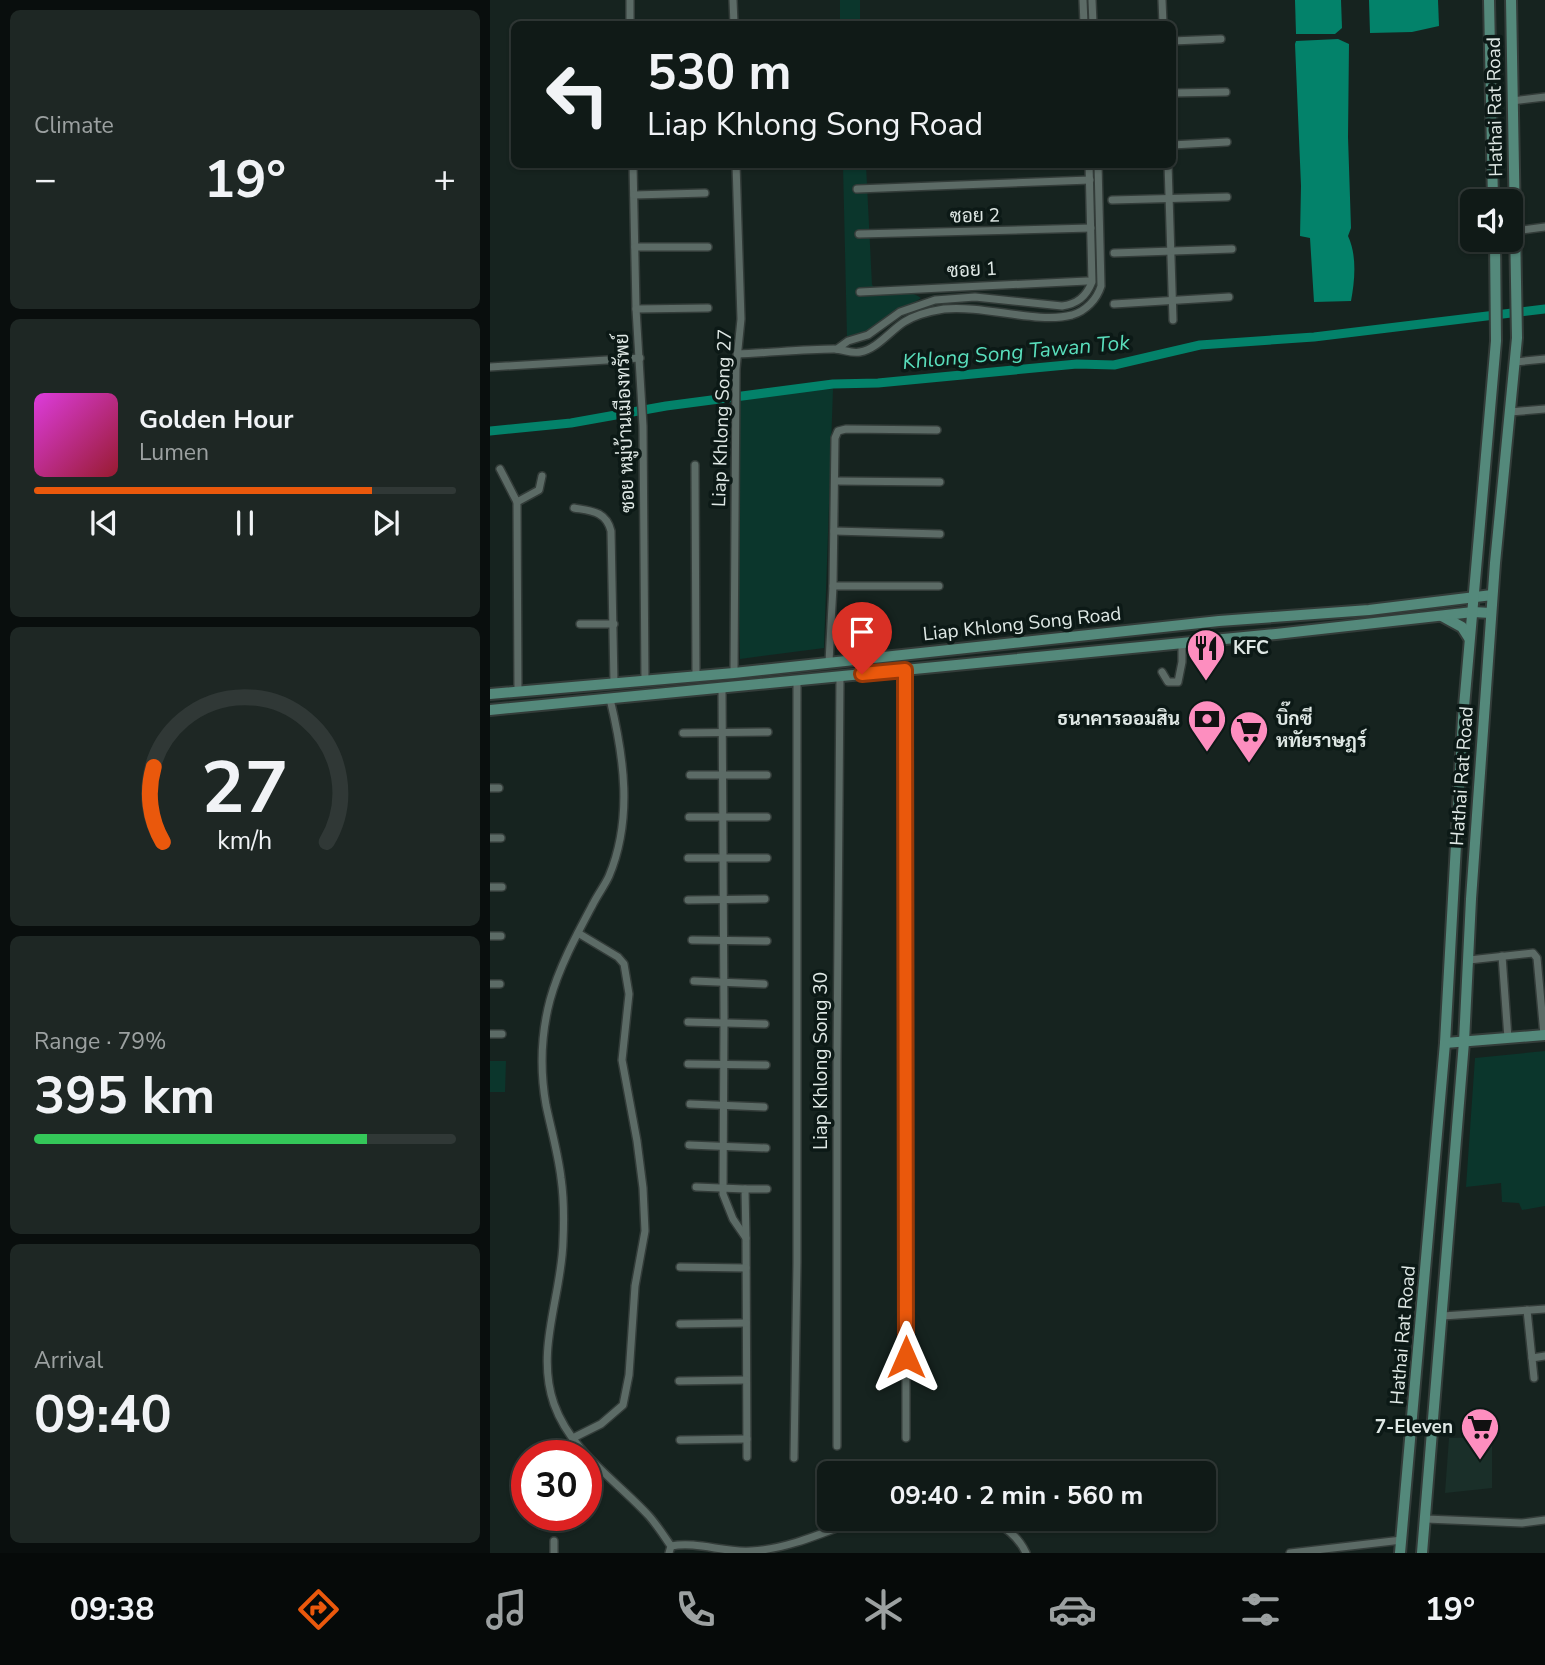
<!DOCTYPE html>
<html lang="en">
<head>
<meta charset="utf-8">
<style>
	:root { --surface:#101a17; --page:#1e2724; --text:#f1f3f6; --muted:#9ca1a1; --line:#303836; --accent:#ea580c }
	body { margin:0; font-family:"Nunito Sans",Sarabun,sans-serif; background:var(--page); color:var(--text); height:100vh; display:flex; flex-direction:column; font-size:26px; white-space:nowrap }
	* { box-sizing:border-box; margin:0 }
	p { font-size:23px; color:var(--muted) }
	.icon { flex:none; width:38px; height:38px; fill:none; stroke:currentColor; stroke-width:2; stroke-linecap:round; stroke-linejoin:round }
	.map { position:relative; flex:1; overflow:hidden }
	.sheet { display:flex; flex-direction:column; gap:10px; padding:10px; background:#090e0d; width:490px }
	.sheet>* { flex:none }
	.banner { position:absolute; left:21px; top:21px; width:665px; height:147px; border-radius:10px; box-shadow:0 2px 5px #0004,0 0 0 2px var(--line); background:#101a17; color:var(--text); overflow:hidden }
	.buttons { position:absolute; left:970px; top:189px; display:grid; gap:14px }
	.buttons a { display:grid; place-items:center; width:63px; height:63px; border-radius:10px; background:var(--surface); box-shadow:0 2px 5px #0004,0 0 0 2px var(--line); font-size:35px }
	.speed { position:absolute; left:21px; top:1440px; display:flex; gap:14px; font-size:35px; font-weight:700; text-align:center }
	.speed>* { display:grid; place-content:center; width:91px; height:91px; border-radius:50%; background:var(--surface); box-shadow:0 2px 5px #0004,0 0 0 2px var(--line); line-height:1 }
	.speed .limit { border:10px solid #d22; background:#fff; color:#111 }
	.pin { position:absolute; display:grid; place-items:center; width:60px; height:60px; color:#fff; margin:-72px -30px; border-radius:50% 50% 50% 0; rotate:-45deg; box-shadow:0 0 7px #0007 }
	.pin .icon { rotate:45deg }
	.me { position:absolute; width:77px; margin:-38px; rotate:0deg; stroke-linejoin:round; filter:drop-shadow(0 0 5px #0008) }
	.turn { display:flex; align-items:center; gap:24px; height:147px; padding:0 21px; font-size:32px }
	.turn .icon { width:91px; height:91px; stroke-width:2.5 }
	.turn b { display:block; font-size:49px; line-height:60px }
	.big { font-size:52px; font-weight:700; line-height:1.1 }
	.sheet .widget { flex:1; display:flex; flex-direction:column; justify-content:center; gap:10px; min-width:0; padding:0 24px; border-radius:10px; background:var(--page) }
	.sheet .dial { align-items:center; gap:0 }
	.dial svg { height:182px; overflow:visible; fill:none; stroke:var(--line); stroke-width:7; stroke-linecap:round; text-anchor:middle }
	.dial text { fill:var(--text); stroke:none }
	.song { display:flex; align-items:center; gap:21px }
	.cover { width:84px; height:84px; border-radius:10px; background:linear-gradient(135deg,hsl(300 70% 55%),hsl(350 70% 35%)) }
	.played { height:7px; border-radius:4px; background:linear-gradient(90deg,var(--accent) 80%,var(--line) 80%) }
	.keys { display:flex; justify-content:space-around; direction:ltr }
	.heat { display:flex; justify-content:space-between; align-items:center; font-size:38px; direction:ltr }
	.charge { height:10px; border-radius:5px; background:linear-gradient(90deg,#34c759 79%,var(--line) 0) }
	.trip { position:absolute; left:327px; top:1461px; width:399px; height:70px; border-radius:10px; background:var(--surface); box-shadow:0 2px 5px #0004,0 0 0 2px var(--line); font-weight:700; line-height:70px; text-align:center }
	.menu { display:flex; height:112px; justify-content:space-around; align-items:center; background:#060a09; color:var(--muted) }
	.menu .icon { width:49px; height:49px }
	.menu .current { color:var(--accent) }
	.menu b { font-size:32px; color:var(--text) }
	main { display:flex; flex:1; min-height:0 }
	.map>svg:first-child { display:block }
	.built { fill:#1a2f29 }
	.green { fill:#0b362c }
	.water { fill:#03826a }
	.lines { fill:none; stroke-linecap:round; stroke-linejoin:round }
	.canal { stroke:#03826a; stroke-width:9 }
	.street-casing { stroke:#333c39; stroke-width:10 }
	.secondary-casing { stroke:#333c39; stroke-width:14 }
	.street { stroke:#5c6b66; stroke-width:7 }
	.secondary { stroke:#54897b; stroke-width:10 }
	.route-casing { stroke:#983908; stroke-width:18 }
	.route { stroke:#ea580c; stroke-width:12 }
	.labels { text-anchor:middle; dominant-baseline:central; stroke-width:7; stroke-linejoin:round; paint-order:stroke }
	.street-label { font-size:19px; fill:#dfe8e5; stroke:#0c1916 }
	.poi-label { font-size:19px; font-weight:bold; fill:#dfe8e5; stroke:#0c1916; text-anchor:start }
	.water-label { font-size:21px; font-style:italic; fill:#59debc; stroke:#0c1916 }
</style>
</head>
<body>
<main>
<section class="sheet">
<div class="widget"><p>Climate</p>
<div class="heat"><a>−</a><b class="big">19°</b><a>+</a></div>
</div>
<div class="widget">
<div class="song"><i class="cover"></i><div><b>Golden Hour</b><p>Lumen</p></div></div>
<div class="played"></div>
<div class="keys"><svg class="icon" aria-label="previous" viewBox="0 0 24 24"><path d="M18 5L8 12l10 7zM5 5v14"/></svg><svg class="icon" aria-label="pause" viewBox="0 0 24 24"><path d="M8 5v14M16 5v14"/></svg><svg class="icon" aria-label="next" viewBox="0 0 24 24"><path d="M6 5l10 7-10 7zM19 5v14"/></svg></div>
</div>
<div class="widget dial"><svg viewBox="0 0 100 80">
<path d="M14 69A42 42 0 1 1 86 69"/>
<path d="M14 69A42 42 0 0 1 10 36" stroke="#ea580c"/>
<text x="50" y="56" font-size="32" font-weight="700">27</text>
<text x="50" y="72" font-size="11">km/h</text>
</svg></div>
<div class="widget"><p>Range · 79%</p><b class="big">395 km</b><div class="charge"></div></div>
<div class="widget"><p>Arrival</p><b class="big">09:40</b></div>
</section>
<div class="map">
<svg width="1055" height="1553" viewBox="0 0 1055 1553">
	<rect width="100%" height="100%" fill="#16231f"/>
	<path class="built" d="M1002 1437V1488L955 1493 959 1438Z"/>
	<g class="green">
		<rect x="350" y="0" width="20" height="24"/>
		<path d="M353 165H376L382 285C395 298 417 287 431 298L376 333 357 337Z"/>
		<path d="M343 389 334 648 250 659 244 397Z"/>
		<path d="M1055 1051V1206L1032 1210 1029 1203 1012 1202 1011 1183 976 1187 985 1058Z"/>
		<path d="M0 1061H16L15 1092H0Z"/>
	</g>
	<g class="water">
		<path d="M805 0H851L852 28 845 34H806Z"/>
		<path d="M879 0H948L949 26 922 32 880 33Z"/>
		<path d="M848 39 859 44 858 137 861 228 858 236C867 255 865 280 861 301L824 302 820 238 810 236 811 186 805 44 806 41Z"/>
	</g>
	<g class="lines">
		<path class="canal" d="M0 431 81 423 176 406 343 384 388 383 587 364 624 365 710 345 824 337 1055 309"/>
		<g class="street-casing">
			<g id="street">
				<path d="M140 0V24"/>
				<path d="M243 0 244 24"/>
				<path d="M593 0 594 24"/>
				<path d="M602 0 603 24"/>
				<path d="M672 0 673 24"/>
				<path d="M682 41 731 39"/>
				<path d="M682 93 736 92"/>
				<path d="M1022 101 1055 97"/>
				<path d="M682 145 737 142"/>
				<path d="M143 164 146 309 153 426 155 681"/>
				<path d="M678 164 683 320"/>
				<path d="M367 189 600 180"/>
				<path d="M144 195 215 193"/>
				<path d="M622 200 737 197"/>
				<path d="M1025 231 1055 227"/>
				<path d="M369 234 601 228"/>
				<path d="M145 247H218"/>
				<path d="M624 253 742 249"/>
				<path d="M370 292 597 281"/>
				<path d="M624 304 739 297"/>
				<path d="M146 309 218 308"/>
				<path d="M347 349 358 341 378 335 410 312 445 300 485 297 572 306C587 304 596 297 602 282L599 164"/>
				<path d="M247 354C279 353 312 349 344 349 353 349 361 354 370 352 387 349 400 331 414 322 425 315 441 311 454 309 495 305 547 324 582 315 596 311 607 299 611 286L608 164"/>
				<path d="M1025 362 1055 359"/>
				<path d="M0 367 150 358"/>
				<path d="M1020 412 1055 409"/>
				<path d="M205 465 206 676"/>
				<path d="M10 469 27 502"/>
				<path d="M345 481 450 482"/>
				<path d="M84 508C101 511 116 511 121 531L124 683"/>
				<path d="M344 531 450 534"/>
				<path d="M343 586H449"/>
				<path d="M90 624H124"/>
				<path d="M339 662 343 586 345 438 348 431 356 429 447 430"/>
				<path d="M415 670 416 1438"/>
				<path d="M672 672 678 682H688L692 662V643"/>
				<path d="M244 673 246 369 251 319 246 164"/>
				<path d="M232 688 234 1017 233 1194 243 1219 256 1238 257 1457"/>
				<path d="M28 692 27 502 49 490 52 476"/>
				<path d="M120 699C134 757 143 819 119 876 115 885 108 894 103 904 87 934 69 967 60 1000 51 1034 50 1071 56 1105 61 1129 68 1153 71 1178 74 1199 74 1220 73 1241 72 1295 45 1350 64 1404 81 1452 126 1480 159 1516 167 1525 174 1536 181 1546L179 1553"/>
				<path d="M193 733 278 732"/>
				<path d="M200 775H277"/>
				<path d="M0 788H9"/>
				<path d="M199 817H277"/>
				<path d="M0 838H11"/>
				<path d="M198 858H277"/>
				<path d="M0 887H12"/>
				<path d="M198 900 275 899"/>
				<path d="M0 936H11"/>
				<path d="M202 940 277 941"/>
				<path d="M1012 956 1018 1038"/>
				<path d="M979 960 1043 953 1047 958 1054 1035"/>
				<path d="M204 981 274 984"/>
				<path d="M0 984H10"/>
				<path d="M198 1022 275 1024"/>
				<path d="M0 1034H12"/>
				<path d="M198 1064 276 1065"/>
				<path d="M200 1104 274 1107"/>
				<path d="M199 1145 276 1148"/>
				<path d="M206 1187 255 1189 256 1238"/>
				<path d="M255 1189H277"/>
				<path d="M190 1267 256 1268"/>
				<path d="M1037 1310 1044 1378"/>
				<path d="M953 1316 1055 1309"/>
				<path d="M190 1324 256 1323"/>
				<path d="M1042 1358 1055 1356"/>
				<path d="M189 1381 256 1380"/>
				<path d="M83 1438 111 1424 133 1405 139 1375 145 1286 155 1231 153 1188 147 1141 132 1060 139 994 134 964 128 957 88 933"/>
				<path d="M190 1440 257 1439"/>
				<path d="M347 1446V1060L350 676"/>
				<path d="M304 1458 307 1263V680"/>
				<path d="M500 1519C515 1527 528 1536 536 1553"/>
				<path d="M936 1519 1032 1523 1055 1520"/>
				<path d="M64 1541V1553"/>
				<path d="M181 1546C208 1541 234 1553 261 1551 298 1549 335 1532 370 1519"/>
				<path d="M800 1553 912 1540"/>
			</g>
		</g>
		<g class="secondary-casing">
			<g id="secondary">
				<path d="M999 0 1003 201"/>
				<path d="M952 616 972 627 979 638"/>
				<path d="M0 694 244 673 729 621 879 610 1002 595"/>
				<path d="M0 710 786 634 983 612 1001 613"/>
				<path d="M955 1043 1055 1035"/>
				<path d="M910 1553 955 1043 973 718 1006 341 1005 240"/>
				<path d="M932 1553 974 1042 981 899 1005 563 1027 338 1021 0"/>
			</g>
		</g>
		<use href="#street" class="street"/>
		<use href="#secondary" class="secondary"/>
	</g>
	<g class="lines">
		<g class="route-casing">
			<path id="route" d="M372 674 415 670 416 1357"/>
		</g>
		<use href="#route" class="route"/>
	</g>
	<defs>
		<g id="restaurant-pin" transform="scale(2.0125)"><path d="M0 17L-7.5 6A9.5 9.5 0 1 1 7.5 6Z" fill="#fd8ebf" stroke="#0c1916"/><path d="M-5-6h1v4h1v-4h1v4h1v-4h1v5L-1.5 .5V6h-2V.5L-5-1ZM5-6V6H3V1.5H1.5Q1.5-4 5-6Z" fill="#111"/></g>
		<g id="bank-pin" transform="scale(2.0125)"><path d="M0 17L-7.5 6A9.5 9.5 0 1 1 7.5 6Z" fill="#fd8ebf" stroke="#0c1916"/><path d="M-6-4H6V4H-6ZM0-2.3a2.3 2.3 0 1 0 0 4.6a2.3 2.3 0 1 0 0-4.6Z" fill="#111"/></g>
		<g id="supermarket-pin" transform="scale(2.0125)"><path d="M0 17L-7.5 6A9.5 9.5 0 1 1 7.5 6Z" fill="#fd8ebf" stroke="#0c1916"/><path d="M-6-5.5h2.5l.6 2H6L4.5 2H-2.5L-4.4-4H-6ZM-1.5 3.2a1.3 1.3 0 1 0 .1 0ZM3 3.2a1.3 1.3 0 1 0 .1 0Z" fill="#111"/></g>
	</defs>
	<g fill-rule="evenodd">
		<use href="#restaurant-pin" x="716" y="648"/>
		<use href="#bank-pin" x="717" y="719"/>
		<use href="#supermarket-pin" x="759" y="730"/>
		<use href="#supermarket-pin" x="990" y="1427"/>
	</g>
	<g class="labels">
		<g class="street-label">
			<text transform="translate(1005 107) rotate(-91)">Hathai Rat Road</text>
			<text transform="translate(485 216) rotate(-1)">ซอย 2</text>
			<text transform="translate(482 270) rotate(-3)">ซอย 1</text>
			<text transform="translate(232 418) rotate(-88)">Liap Khlong Song 27</text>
			<text transform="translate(135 423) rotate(-92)">ซอย หมู่บ้านเมืองทรัพย์</text>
			<text transform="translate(532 624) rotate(-6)">Liap Khlong Song Road</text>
			<text transform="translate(972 776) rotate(-86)">Hathai Rat Road</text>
			<text transform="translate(331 1061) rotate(-90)">Liap Khlong Song 30</text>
			<text transform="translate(913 1335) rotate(-85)">Hathai Rat Road</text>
		</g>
		<g class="poi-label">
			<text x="743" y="648">KFC</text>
			<text x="690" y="719" text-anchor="end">ธนาคารออมสิน</text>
			<text x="786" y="719">บิ๊กซี<tspan x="786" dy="22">หทัยราษฎร์</tspan></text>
			<text x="963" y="1427" text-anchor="end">7-Eleven</text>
		</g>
		<g class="water-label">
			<text transform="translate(526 352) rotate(-5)">Khlong Song Tawan Tok</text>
		</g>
	</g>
</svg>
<div class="buttons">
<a><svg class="icon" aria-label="sound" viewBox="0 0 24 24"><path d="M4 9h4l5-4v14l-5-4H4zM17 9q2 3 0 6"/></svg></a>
</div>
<div class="speed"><div class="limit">30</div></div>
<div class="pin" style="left:372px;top:674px;background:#d93025"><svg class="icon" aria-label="arrive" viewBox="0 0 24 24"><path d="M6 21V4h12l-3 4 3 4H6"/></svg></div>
<svg class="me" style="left:416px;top:1357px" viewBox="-20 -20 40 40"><path d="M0-17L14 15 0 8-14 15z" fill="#ea580c" stroke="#fff" stroke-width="4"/></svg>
<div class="trip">09:40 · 2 min · 560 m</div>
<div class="banner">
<div class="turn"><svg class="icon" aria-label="left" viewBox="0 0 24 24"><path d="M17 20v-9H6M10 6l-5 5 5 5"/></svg><div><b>530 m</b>Liap Khlong Song Road</div></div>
</div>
</div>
</main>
<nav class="menu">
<b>09:38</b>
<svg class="icon current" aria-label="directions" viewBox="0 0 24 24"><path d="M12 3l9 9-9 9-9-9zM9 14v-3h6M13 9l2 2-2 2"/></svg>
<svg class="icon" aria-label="music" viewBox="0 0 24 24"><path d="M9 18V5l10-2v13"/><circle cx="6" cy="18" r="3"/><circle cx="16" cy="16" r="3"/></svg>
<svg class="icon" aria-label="phone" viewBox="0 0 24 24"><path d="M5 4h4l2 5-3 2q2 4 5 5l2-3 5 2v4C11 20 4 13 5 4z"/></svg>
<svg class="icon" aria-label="climate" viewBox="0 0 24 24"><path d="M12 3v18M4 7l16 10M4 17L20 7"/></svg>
<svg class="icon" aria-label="car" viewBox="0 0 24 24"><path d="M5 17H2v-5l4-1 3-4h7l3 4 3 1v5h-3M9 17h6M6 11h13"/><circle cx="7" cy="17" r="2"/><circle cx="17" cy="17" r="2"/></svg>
<svg class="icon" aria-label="filters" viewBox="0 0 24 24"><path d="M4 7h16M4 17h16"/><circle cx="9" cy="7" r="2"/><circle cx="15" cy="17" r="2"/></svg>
<b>19°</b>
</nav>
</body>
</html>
